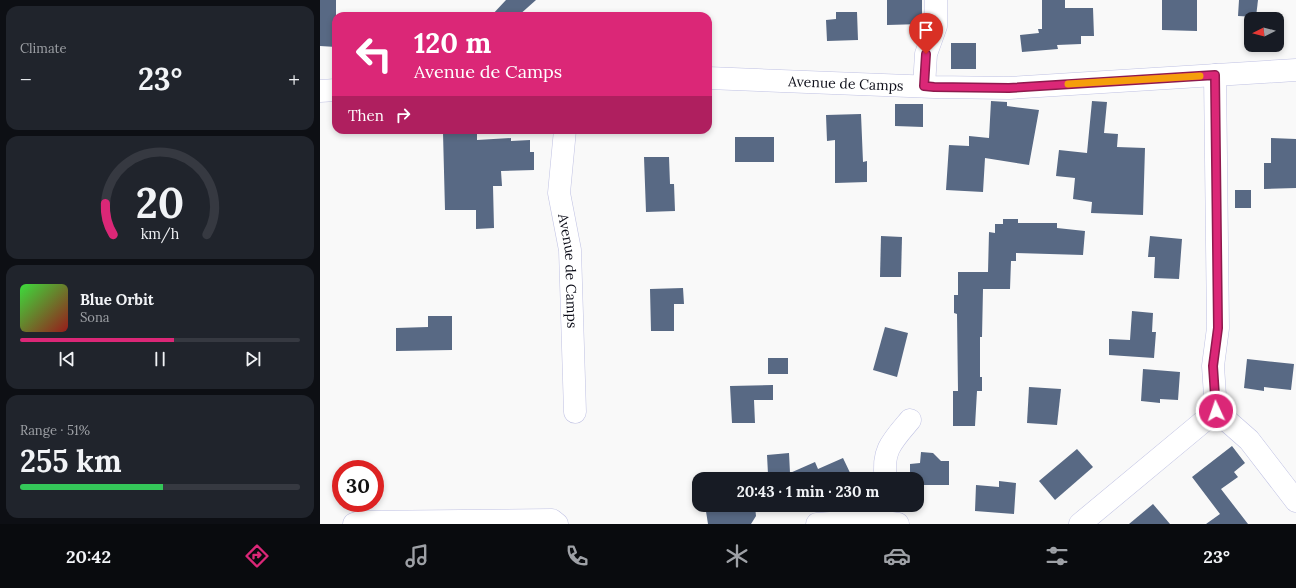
<!DOCTYPE html>
<html lang="en">
<head>
<meta charset="utf-8">
<style>
	:root { --surface:#171b24; --page:#20242c; --text:#f1f3f6; --muted:#9ea1a6; --line:#363941; --accent:#db2777 }
	body { margin:0; font-family:Lora,serif; background:var(--page); color:var(--text); height:100vh; display:flex; flex-direction:column; font-size:15px; white-space:nowrap }
	* { box-sizing:border-box; margin:0 }
	p { font-size:13px; color:var(--muted) }
	.icon { flex:none; width:22px; height:22px; fill:none; stroke:currentColor; stroke-width:2; stroke-linecap:round; stroke-linejoin:round }
	.map { position:relative; flex:1; overflow:hidden }
	.sheet { display:flex; flex-direction:column; gap:6px; padding:6px; background:#0d0f14; width:320px }
	.sheet>* { flex:none }
	.guide { position:absolute; left:12px; top:12px; width:380px; height:122px; border-radius:12px; box-shadow:0 2px 6px #0003; background:#db2777; color:#fff; overflow:hidden }
	.needle { width:26px; rotate:264deg }
	.buttons { position:absolute; left:924px; top:12px; display:grid; gap:8px }
	.buttons a { display:grid; place-items:center; width:40px; height:40px; border-radius:8px; background:var(--surface); box-shadow:0 2px 6px #0003; font-size:20px }
	.speed { position:absolute; left:12px; top:460px; display:flex; gap:8px; font-size:20px; font-weight:700; text-align:center }
	.speed>* { display:grid; place-content:center; width:52px; height:52px; border-radius:50%; background:var(--surface); box-shadow:0 2px 6px #0003; line-height:1 }
	.speed .limit { border:6px solid #d22; background:#fff; color:#111 }
	.pin { position:absolute; display:grid; place-items:center; width:34px; height:34px; color:#fff; margin:-41px -17px; border-radius:50% 50% 50% 0; rotate:-45deg; box-shadow:0 0 4px #0007 }
	.pin .icon { rotate:45deg }
	.me { position:absolute; width:44px; margin:-22px; rotate:357deg; stroke-linejoin:round; filter:drop-shadow(0 0 3px #0008) }
	.turn { display:flex; align-items:center; gap:14px; height:84px; padding:0 16px; font-size:18px }
	.turn .icon { width:52px; height:52px; stroke-width:2.5 }
	.turn b { display:block; font-size:28px; line-height:34px }
	.then { display:flex; align-items:center; height:38px; padding:0 16px; background:#0003; gap:8px; font-size:15px }
	.big { font-size:30px; font-weight:700; line-height:1.1 }
	.sheet .card { flex:1; display:flex; flex-direction:column; justify-content:center; gap:6px; min-width:0; padding:0 14px; border-radius:12px; background:var(--page) }
	.sheet .dial { align-items:center; gap:0 }
	.dial svg { height:104px; overflow:visible; fill:none; stroke:var(--line); stroke-width:7; stroke-linecap:round; text-anchor:middle }
	.dial text { fill:var(--text); stroke:none }
	.song { display:flex; align-items:center; gap:12px }
	.cover { width:48px; height:48px; border-radius:6px; background:linear-gradient(135deg,hsl(120 70% 55%),hsl(0 70% 35%)) }
	.played { height:4px; border-radius:2px; background:linear-gradient(90deg,var(--accent) 55%,var(--line) 55%) }
	.keys { display:flex; justify-content:space-around; direction:ltr }
	.heat { display:flex; justify-content:space-between; align-items:center; font-size:22px; direction:ltr }
	.charge { height:6px; border-radius:3px; background:linear-gradient(90deg,#34c759 51%,var(--line) 0) }
	.trip { position:absolute; left:372px; top:472px; width:232px; height:40px; border-radius:12px; background:var(--surface); box-shadow:0 2px 6px #0003; font-weight:700; line-height:40px; text-align:center }
	.dock { display:flex; height:64px; justify-content:space-around; align-items:center; background:#090b0e; color:var(--muted) }
	.dock .icon { width:28px; height:28px }
	.dock .selected { color:var(--accent) }
	.dock b { font-size:18px; color:var(--text) }
	main { display:flex; flex:1; min-height:0 }
	.map>svg:first-child { display:block }
	.building { fill:#586984 }
	.lines { fill:none; stroke-linecap:round; stroke-linejoin:round }
	.minor-casing { stroke:#bfc1e3; stroke-width:23 }
	.minor { stroke:#fff; stroke-width:22 }
	.route-casing { stroke:#8e194d; stroke-width:10 }
	.route { stroke:#db2777; stroke-width:7 }
	.slow { stroke:#f59e0b; stroke-width:7 }
	.labels { text-anchor:middle; dominant-baseline:central; stroke-width:3.5; stroke-linejoin:round; paint-order:stroke }
	.street-label { font-size:14px; fill:#0c0d18; stroke:#fff }
</style>
</head>
<body>
<main>
<section class="sheet">
<div class="card"><p>Climate</p>
<div class="heat"><a>−</a><b class="big">23°</b><a>+</a></div>
</div>
<div class="card dial"><svg viewBox="0 0 100 80">
<path d="M14 69A42 42 0 1 1 86 69"/>
<path d="M14 69A42 42 0 0 1 8 45" stroke="#db2777"/>
<text x="50" y="56" font-size="32" font-weight="700">20</text>
<text x="50" y="72" font-size="11">km/h</text>
</svg></div>
<div class="card">
<div class="song"><i class="cover"></i><div><b>Blue Orbit</b><p>Sona</p></div></div>
<div class="played"></div>
<div class="keys"><svg class="icon" aria-label="previous" viewBox="0 0 24 24"><path d="M18 5L8 12l10 7zM5 5v14"/></svg><svg class="icon" aria-label="pause" viewBox="0 0 24 24"><path d="M8 5v14M16 5v14"/></svg><svg class="icon" aria-label="next" viewBox="0 0 24 24"><path d="M6 5l10 7-10 7zM19 5v14"/></svg></div>
</div>
<div class="card"><p>Range · 51%</p><b class="big">255 km</b><div class="charge"></div></div>
</section>
<div class="map">
<svg width="976" height="524" viewBox="0 0 976 524">
	<rect width="100%" height="100%" fill="#f9f9f9"/>
	<g class="building">
		<path d="M0 0H16V47L0 46Z"/>
		<path d="M186 0H216L198 16H171Z"/>
		<path d="M567 0H602V24L567 25Z"/>
		<path d="M722 0H745V8H773L774 36H761V44L737 45 738 49 702 52 700 35 719 33 718 29H722Z"/>
		<path d="M842 0H877V31L842 30Z"/>
		<path d="M919 0H938L936 17 918 16Z"/>
		<path d="M516 12H537L538 40 507 41 506 20 516 19Z"/>
		<rect x="631" y="43" width="25" height="26"/>
		<path d="M671 101 687 102V106L719 110 709 165 665 158 663 192 626 190 629 145 649 146V136L669 138Z"/>
		<path d="M772 101 787 102 784 133 798 134 797 147 825 148 823 215 771 213 772 202 753 199 755 178 736 176 739 150 767 153Z"/>
		<path d="M575 104H603V127L575 126Z"/>
		<path d="M541 114 543 162 547 161V182L515 183V140L507 141 506 115Z"/>
		<path d="M123 133H157V140L191 138V141L210 140V152H214V170L181 171 182 186H173L174 228 156 229V210H125Z"/>
		<rect x="415" y="137" width="39" height="25"/>
		<path d="M951 138 976 139V188L944 189V163H951Z"/>
		<path d="M324 157H349L350 184H354L355 211 326 212Z"/>
		<rect x="915" y="190" width="16" height="18"/>
		<path d="M683 219H698V223H737V228L765 231 763 255 696 253V261H691L690 289H663L662 337H660V377H662V391H657L655 426H633V391H638L637 314 634 313V295H638V272H668L669 232 675 233V224H683Z"/>
		<path d="M561 236 582 237 581 277H560Z"/>
		<path d="M830 236 862 239 859 279 834 278 835 257H828Z"/>
		<path d="M363 288 364 304H354V331H331L330 289Z"/>
		<path d="M812 311 833 313 832 332H836L834 358 789 355V339L810 340Z"/>
		<path d="M108 316H132V350L76 351V328L108 327Z"/>
		<path d="M565 327 588 333 577 377 553 370Z"/>
		<rect x="448" y="358" width="20" height="16"/>
		<path d="M927 359 974 364 971 390 944 387V391L924 388Z"/>
		<path d="M823 369 860 372 858 400 840 399V403L821 401Z"/>
		<path d="M453 385V400H434L435 423H412L410 386Z"/>
		<path d="M709 387 741 389 737 425 707 423Z"/>
		<path d="M912 446 925 463 914 472 918 477 901 489 928 524H886L900 514 872 477Z"/>
		<path d="M757 449 773 467 735 500 719 481Z"/>
		<path d="M601 452 613 453 621 461H629V485H600L601 482H597V479H590V464L600 463Z"/>
		<path d="M469 453 470 473 495 462 498 469 523 458 533 479H405L448 474 447 455Z"/>
		<path d="M679 481 696 483 694 514 655 511 656 485 679 487Z"/>
		<path d="M833 504 850 524H809Z"/>
		<path d="M385 505H457L435 506 436 516 431 524H388Z"/>
	</g>
	<g class="lines">
		<g class="minor-casing">
			<g id="minor">
				<path d="M895 75 898 328 893 366 896 411 929 440 976 501"/>
				<path id="s1" d="M388 78 614 87 689 88 976 70"/>
				<path d="M604 86 606 54 616 26V0"/>
				<path d="M0 91 16 90"/>
				<path id="s2" d="M245 130 239 193 250 250 255 412"/>
				<path d="M566 479C561 451 573 440 590 420"/>
				<path d="M34 524 40 522 232 520 237 524"/>
				<path d="M497 524 551 520 578 524"/>
				<path d="M760 524 896 411"/>
			</g>
		</g>
		<use href="#minor" class="minor"/>
	</g>
	<g class="lines">
		<g class="route-casing">
			<path id="route" d="M606 54 604 86 614 87 689 88 895 75 898 328 893 366 896 411"/>
		</g>
		<use href="#route" class="route"/>
		<path class="slow" d="M748 84 880 76"/>
	</g>
	<g class="labels">
		<g class="street-label">
			<text stroke="none"><textPath href="#s1" startOffset="138">Avenue de Camps</textPath></text>
			<text stroke="none"><textPath href="#s2" startOffset="142">Avenue de Camps</textPath></text>
		</g>
	</g>
</svg>
<div class="buttons">
<a><svg class="needle" viewBox="-14 -14 28 28"><path d="M0-13l5 13h-10z" fill="#e53935"/><path d="M0 13l5-13h-10z" fill="#9ea1a6"/></svg></a>
</div>
<div class="speed"><div class="limit">30</div></div>
<div class="pin" style="left:606px;top:54px;background:#d93025"><svg class="icon" aria-label="arrive" viewBox="0 0 24 24"><path d="M6 21V4h12l-3 4 3 4H6"/></svg></div>
<svg class="me" style="left:896px;top:411px" viewBox="-20 -20 40 40"><circle r="17" fill="#db2777" stroke="#fff" stroke-width="3"/><path d="M0-11L8 9 0 5-8 9z" fill="#fff"/></svg>
<div class="trip">20:43 · 1 min · 230 m</div>
<div class="guide">
<div class="turn"><svg class="icon" aria-label="left" viewBox="0 0 24 24"><path d="M17 20v-9H6M10 6l-5 5 5 5"/></svg><div><b>120 m</b>Avenue de Camps</div></div>
<div class="then">Then<svg class="icon" aria-label="right" viewBox="0 0 24 24"><path d="M7 20v-9h11M14 6l5 5-5 5"/></svg></div>
</div>
</div>
</main>
<nav class="dock">
<b>20:42</b>
<svg class="icon selected" aria-label="directions" viewBox="0 0 24 24"><path d="M12 3l9 9-9 9-9-9zM9 14v-3h6M13 9l2 2-2 2"/></svg>
<svg class="icon" aria-label="music" viewBox="0 0 24 24"><path d="M9 18V5l10-2v13"/><circle cx="6" cy="18" r="3"/><circle cx="16" cy="16" r="3"/></svg>
<svg class="icon" aria-label="phone" viewBox="0 0 24 24"><path d="M5 4h4l2 5-3 2q2 4 5 5l2-3 5 2v4C11 20 4 13 5 4z"/></svg>
<svg class="icon" aria-label="climate" viewBox="0 0 24 24"><path d="M12 3v18M4 7l16 10M4 17L20 7"/></svg>
<svg class="icon" aria-label="car" viewBox="0 0 24 24"><path d="M5 17H2v-5l4-1 3-4h7l3 4 3 1v5h-3M9 17h6M6 11h13"/><circle cx="7" cy="17" r="2"/><circle cx="17" cy="17" r="2"/></svg>
<svg class="icon" aria-label="filters" viewBox="0 0 24 24"><path d="M4 7h16M4 17h16"/><circle cx="9" cy="7" r="2"/><circle cx="15" cy="17" r="2"/></svg>
<b>23°</b>
</nav>
</body>
</html>
